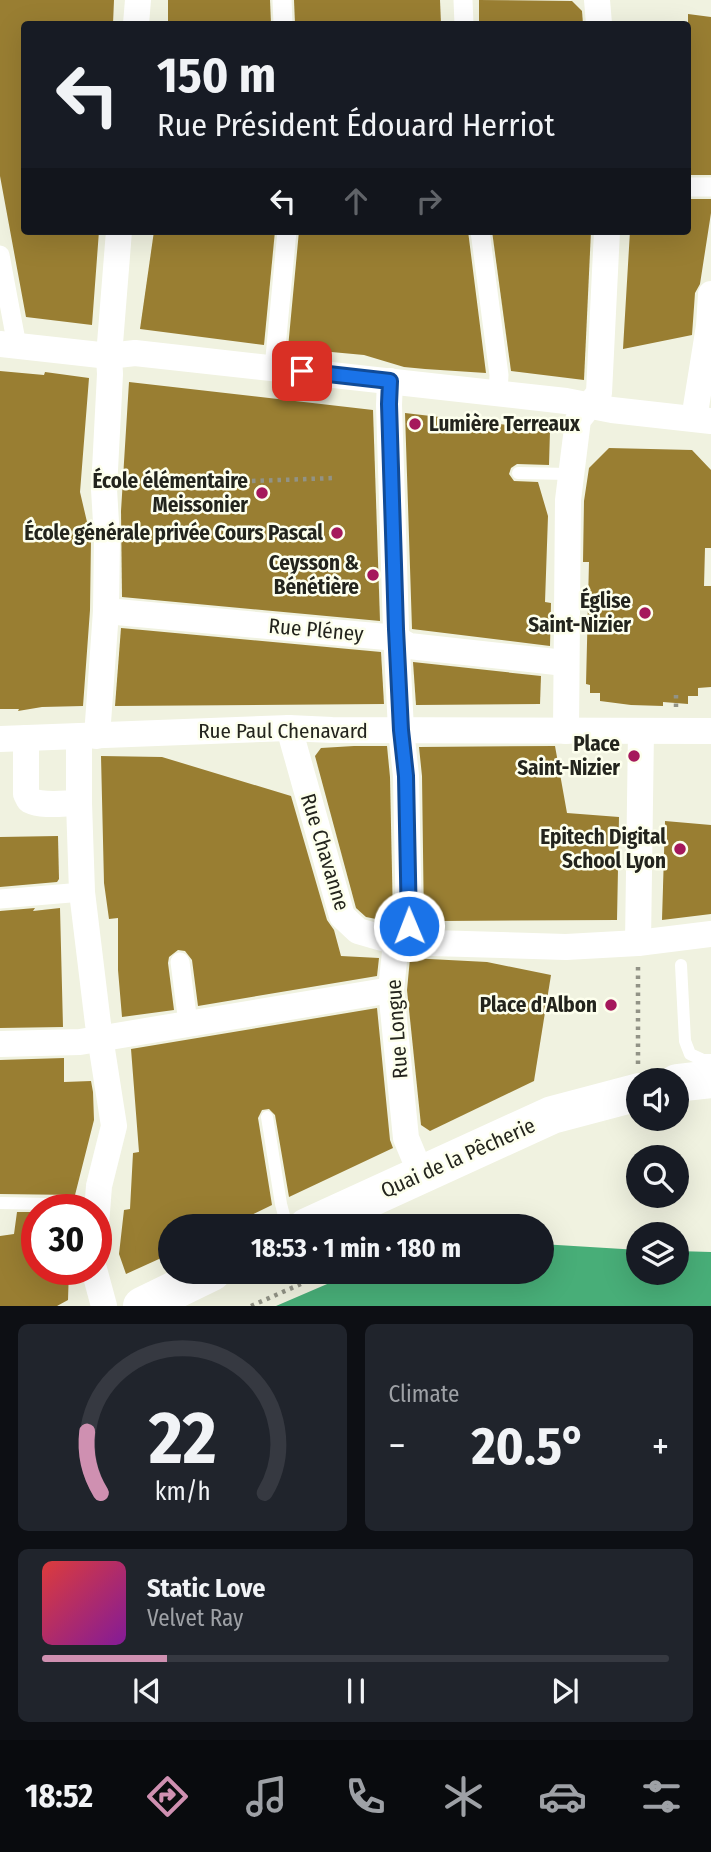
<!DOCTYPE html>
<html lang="en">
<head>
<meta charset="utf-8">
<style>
	:root { --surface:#171b24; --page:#20242c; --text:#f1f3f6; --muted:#9ea1a6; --line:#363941; --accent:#cf90b1 }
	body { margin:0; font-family:"Fira Sans Condensed",sans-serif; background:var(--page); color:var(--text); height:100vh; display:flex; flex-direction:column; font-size:26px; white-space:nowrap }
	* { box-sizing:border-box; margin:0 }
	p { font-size:23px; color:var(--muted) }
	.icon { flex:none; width:38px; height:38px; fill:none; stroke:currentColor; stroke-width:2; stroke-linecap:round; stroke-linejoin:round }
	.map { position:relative; height:1306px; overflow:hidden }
	.drawer { display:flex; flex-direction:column; gap:18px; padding:18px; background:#0d0f14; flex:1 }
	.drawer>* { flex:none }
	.hud { position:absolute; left:21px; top:21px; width:670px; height:214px; border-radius:7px; box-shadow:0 7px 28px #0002; background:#171b24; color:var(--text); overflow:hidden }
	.controls { position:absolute; left:626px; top:1068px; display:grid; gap:14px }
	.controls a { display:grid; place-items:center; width:63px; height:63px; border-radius:50%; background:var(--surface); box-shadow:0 7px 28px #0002; font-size:35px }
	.speed { position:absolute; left:21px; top:1194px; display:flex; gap:14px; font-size:35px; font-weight:700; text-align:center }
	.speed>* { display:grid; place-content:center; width:91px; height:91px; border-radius:50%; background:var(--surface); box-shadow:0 7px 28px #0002; line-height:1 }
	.speed .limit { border:10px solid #d22; background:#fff; color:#111 }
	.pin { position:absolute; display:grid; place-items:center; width:60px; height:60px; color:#fff; margin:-30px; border-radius:14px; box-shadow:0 4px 10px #0006 }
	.me { position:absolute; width:77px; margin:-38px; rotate:359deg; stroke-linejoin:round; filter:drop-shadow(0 0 5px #0008) }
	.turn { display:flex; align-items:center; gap:24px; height:147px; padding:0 21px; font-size:32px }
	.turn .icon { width:91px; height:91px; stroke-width:2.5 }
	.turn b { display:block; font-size:49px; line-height:60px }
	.lanes { display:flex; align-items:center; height:66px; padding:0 21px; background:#0003; justify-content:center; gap:35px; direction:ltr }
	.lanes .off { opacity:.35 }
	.big { font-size:52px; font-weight:700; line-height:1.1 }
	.drawer .widget { flex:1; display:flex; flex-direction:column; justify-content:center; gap:10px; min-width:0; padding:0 24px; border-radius:10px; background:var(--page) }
	.drawer .dial { align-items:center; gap:0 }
	.dial svg { height:182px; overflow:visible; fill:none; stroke:var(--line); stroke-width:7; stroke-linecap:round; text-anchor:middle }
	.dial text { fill:var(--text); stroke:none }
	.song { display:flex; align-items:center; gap:21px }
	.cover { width:84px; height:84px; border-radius:10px; background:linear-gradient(135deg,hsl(0 70% 55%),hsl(290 70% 35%)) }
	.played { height:7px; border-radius:4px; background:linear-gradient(90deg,var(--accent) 20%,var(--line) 20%) }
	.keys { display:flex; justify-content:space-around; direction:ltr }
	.heat { display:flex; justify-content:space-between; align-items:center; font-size:38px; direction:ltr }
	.drawer .tiles { flex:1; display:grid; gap:18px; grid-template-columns:1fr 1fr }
	.widget:last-child { grid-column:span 2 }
	.trip { position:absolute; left:158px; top:1214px; width:396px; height:70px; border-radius:35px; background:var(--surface); box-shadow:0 7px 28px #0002; font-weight:700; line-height:70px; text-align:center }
	.menu { display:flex; height:112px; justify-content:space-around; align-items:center; background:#090b0e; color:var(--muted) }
	.menu .icon { width:49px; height:49px }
	.menu .current { color:var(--accent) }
	.menu b { font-size:32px; color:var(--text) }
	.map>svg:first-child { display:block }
	.water { fill:#48ae78 }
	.building { fill:#997e32 }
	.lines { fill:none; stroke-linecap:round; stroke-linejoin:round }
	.path { stroke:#929386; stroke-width:4.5; stroke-dasharray:3.5 5; stroke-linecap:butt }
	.service { stroke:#fff; stroke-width:12 }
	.pedestrian { stroke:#fff; stroke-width:19 }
	.minor { stroke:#fff; stroke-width:26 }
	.primary { stroke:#fff; stroke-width:38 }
	.route-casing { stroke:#114b97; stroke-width:18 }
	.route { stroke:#1a73e8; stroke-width:12 }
	.poi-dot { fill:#a5185c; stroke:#fdffed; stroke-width:2.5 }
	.labels { text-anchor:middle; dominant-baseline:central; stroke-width:5; stroke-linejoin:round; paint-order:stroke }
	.poi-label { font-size:21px; font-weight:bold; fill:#23241d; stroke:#fdffed; text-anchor:end }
	.street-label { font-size:21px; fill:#23241d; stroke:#fdffed }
</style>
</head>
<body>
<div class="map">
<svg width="711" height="1306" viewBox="0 0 711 1306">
	<rect width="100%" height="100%" fill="#f0f2e0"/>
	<path class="water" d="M541 1244 639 1250V1272H677V1251L711 1252V1306H276L355 1272H541Z"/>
	<g class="building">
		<path d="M0 0H114L113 24H24V231H99L92 325 26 317 0 176Z"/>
		<path d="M168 0H270L271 24H168Z"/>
		<path d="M294 0H440L441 24H295Z"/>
		<path d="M479 0 572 1 582 11 583 24H479Z"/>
		<path d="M688 14 711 17V175H688Z"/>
		<path d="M688 199H711V213L700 284 695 293 692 335 623 349 630 231H688Z"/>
		<path d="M154 231H275L264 345 140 329Z"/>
		<path d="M299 231H468L486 373 425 369 404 367 364 355 288 348Z"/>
		<path d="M492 231H591L584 380 511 371Z"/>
		<path d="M0 371 44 375 45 372 89 378 80 492 91 539 90 610 83 706 42 707 18 711 19 709H0Z"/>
		<path d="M129 382 373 410 380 621 122 597 121 511Z"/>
		<path d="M405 413 550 430 549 465 517 464 511 468 509 474 514 481 538 482 548 516 545 602 551 603 550 646 412 629Z"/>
		<path d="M609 448 692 450 711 470V548H705L704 586H711V687L698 688V696H688V704L663 702V706L631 705 600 701V693H590V685L586 684 589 562H583L584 501 589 468Z"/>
		<path d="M121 628 381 652 384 704 115 706Z"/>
		<path d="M413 662 541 676 540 704 416 705Z"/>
		<path d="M354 746H387L390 777 393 920 391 922 366 917 356 908 315 756 321 748Z"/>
		<path d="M555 746 567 813 619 817 617 920 440 921V928L424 926 422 776 419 747Z"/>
		<path d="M101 756 162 757 291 796 327 920 334 930 341 956 379 958 377 976 198 1006 192 960 185 951 178 950 169 957 168 963 174 1010 122 1017 118 970V918L109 919 104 883Z"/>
		<path d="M665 821 711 825V914L662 920Z"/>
		<path d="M58 836 59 879 57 882 0 887V837Z"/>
		<path d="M35 908 33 911 60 908 63 1027 0 1028V911Z"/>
		<path d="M410 958 487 962 551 975 534 1081 430 1131 421 1125 407 990Z"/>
		<path d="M377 1008 390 1140 393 1148 289 1197 275 1115 269 1109 262 1110 258 1118 272 1205 227 1227H170V1254L126 1274 119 1254 124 1210 130 1209 133 1153 139 1152 131 1049Z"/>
		<path d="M64 1058V1082L91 1081 93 1092 94 1120 75 1195 0 1194V1060Z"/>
		<path d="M17 1212H37V1269H69L68 1300 57 1306H0V1236L14 1234Z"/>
	</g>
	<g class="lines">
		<g class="path">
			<path d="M178 480 203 482"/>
			<path d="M252 481 334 478"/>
			<path d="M676 707V691"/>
			<path d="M638 1064V965"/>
			<path d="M251 1306 328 1272"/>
		</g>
		<g class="service">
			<path d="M518 473 570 474"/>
			<path d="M681 965 685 1041 690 1054 703 1060H711"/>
			<path d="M267 1117 281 1204 287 1227"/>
			<path d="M1 1203 98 1205"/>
		</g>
		<g class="pedestrian">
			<path d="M282 0 283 24"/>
			<path d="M463 0 464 24"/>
			<path d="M688 187H711"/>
			<path d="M480 231 499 375 498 393"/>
			<path d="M0 255 17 346"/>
			<path d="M274 368 287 231"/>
			<path d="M0 899 82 892"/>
			<path d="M180 962 188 1023"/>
		</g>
		<g class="minor">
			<path d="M597 0 599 24"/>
			<path d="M136 24 138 0"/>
			<path d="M0 344 109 356 135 353 566 401 612 410 711 421"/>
			<path d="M390 381 389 405 396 629 401 730 406 776 409 925 396 942 391 990 406 1138 421 1174"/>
			<path d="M694 419 709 326 711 294"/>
			<path d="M106 611 386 637 397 639 409 646 565 663"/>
			<path d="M289 728 342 916 358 931 396 942 566 947 638 943 711 934"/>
			<path d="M566 731 568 500 578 420 599 393 607 231"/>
			<path d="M97 736 106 611 107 539 104 489 110 374 109 356 119 231"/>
			<path d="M26 738V794L29 800C43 807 64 803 79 803V737"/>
			<path d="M0 739 289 728 332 730 711 731"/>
			<path d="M79 803 82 892 98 1024 114 1126 99 1186 96 1225"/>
			<path d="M638 943 641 731"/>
			<path d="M0 1044 80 1042 391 990"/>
			<path d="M94 1269 104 1306"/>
		</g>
		<g class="primary">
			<path d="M677 1083 711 1079"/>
			<path d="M307 1227 552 1115 639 1092"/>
			<path d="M142 1306 212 1272"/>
		</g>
	</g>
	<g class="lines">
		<g class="route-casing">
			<path id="route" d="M302 371 390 381 389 404 396 629 401 730 406 776 409 926"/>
		</g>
		<use href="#route" class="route"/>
	</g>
	<g class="poi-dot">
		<circle cx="415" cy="424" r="7"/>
		<circle cx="262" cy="493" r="7"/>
		<circle cx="337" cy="533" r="7"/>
		<circle cx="373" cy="575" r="7"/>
		<circle cx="645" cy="613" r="7"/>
		<circle cx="634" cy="756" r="7"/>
		<circle cx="680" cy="849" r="7"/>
		<circle cx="611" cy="1005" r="7"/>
	</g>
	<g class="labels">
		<g class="poi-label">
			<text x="429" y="424" text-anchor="start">Lumière Terreaux</text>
			<text x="248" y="481">École élémentaire<tspan x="248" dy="24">Meissonier</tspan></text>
			<text x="323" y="533">École générale privée Cours Pascal</text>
			<text x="359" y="563">Ceysson &amp;<tspan x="359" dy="24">Bénétière</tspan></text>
			<text x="631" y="601">Église<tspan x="631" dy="24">Saint-Nizier</tspan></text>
			<text x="620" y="744">Place<tspan x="620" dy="24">Saint-Nizier</tspan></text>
			<text x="666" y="837">Epitech Digital<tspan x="666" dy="24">School Lyon</tspan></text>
			<text x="597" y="1005">Place d'Albon</text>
		</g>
		<g class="street-label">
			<text transform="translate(316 630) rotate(5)">Rue Pléney</text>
			<text x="283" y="731">Rue Paul Chenavard</text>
			<text transform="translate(325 852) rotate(73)">Rue Chavanne</text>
			<text transform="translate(397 1029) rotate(-94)">Rue Longue</text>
			<text transform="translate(458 1158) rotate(-24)">Quai de la Pêcherie</text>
		</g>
	</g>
</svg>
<div class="controls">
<a><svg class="icon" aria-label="sound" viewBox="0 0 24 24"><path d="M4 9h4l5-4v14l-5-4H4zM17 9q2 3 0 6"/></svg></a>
<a><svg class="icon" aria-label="search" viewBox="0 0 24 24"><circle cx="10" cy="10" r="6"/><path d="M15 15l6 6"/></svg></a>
<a><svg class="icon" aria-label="layers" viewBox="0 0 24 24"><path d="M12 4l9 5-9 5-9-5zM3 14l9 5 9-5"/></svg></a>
</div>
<div class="speed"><div class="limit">30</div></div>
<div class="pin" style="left:302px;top:371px;background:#d93025"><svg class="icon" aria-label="arrive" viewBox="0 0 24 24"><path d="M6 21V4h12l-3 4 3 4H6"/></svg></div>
<svg class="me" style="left:409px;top:926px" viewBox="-20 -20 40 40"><circle r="17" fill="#1a73e8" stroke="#fff" stroke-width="3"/><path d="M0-11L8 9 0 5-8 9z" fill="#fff"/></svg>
<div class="trip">18:53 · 1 min · 180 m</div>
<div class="hud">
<div class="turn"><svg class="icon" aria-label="left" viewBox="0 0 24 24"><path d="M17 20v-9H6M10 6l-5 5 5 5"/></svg><div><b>150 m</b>Rue Président Édouard Herriot</div></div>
<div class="lanes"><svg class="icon" aria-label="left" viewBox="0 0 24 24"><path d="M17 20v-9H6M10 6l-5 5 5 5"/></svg><svg class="icon off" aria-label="ahead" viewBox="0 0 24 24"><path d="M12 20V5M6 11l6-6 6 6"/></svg><svg class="icon off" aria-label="right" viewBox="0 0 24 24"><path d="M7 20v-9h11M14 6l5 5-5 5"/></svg></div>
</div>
</div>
<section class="drawer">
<div class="tiles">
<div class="widget dial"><svg viewBox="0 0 100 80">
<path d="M14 69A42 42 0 1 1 86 69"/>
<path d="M14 69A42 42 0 0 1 8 42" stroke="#cf90b1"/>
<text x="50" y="56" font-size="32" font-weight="700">22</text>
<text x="50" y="72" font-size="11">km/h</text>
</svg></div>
<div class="widget"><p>Climate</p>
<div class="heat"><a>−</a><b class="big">20.5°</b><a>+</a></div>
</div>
<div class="widget">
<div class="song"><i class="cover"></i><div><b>Static Love</b><p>Velvet Ray</p></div></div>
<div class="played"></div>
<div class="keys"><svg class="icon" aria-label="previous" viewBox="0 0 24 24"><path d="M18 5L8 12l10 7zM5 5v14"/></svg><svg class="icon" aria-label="pause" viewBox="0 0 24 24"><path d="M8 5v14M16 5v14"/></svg><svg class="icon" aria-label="next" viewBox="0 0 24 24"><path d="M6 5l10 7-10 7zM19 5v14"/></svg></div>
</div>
</div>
</section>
<nav class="menu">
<b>18:52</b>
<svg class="icon current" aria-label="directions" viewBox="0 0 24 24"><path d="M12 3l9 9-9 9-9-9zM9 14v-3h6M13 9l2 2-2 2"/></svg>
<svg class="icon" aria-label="music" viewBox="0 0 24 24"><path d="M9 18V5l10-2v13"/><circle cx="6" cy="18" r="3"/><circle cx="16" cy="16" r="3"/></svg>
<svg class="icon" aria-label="phone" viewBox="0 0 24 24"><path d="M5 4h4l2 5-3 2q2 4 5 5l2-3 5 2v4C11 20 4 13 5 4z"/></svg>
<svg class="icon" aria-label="climate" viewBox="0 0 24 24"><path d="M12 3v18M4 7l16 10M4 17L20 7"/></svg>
<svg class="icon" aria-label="car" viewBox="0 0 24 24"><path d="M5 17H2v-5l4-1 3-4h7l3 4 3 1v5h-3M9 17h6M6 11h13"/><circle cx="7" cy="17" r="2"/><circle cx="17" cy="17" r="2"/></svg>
<svg class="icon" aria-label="filters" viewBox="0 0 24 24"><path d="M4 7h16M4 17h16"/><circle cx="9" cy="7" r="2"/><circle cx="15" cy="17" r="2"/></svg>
</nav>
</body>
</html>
